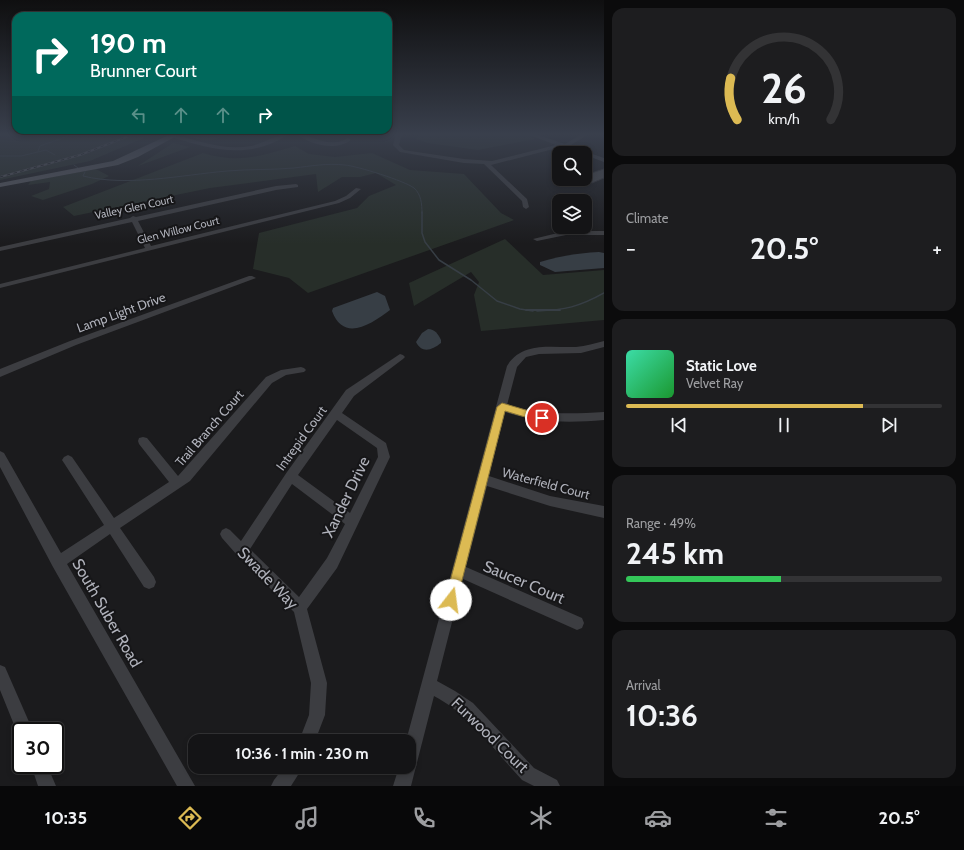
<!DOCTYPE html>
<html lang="en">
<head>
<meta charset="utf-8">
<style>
	:root { --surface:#141416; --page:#1d1d1f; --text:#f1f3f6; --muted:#9d9ea1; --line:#333335; --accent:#dcba53 }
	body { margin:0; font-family:Cabin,sans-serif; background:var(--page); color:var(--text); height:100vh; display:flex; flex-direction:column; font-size:15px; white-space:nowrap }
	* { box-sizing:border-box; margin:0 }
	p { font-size:13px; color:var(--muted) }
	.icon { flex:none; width:22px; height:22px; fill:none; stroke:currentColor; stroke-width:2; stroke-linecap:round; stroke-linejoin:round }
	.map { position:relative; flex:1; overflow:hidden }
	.drawer { display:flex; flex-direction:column; gap:8px; padding:8px; background:#0b0b0c; width:360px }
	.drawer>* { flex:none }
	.hud { position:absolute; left:12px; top:12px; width:380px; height:122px; border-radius:12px; box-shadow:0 2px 6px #0003,0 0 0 1px var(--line); background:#00695c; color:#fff; overflow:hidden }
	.buttons { position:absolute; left:552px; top:146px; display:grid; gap:8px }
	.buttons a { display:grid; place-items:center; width:40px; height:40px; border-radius:8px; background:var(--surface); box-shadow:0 2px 6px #0003,0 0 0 1px var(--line); font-size:20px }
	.speed { position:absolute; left:12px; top:722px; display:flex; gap:8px; font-size:20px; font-weight:700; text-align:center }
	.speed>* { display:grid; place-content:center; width:52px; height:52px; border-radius:50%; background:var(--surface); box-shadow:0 2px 6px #0003,0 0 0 1px var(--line); line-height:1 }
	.speed .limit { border:2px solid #111; border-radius:6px; background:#fff; color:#111 }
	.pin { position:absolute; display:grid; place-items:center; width:34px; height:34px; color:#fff; margin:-17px; border:2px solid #fff; border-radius:50%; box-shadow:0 1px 4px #0007 }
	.me { position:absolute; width:44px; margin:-22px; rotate:15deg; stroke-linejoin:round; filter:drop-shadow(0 0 3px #0008) }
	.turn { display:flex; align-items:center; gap:14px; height:84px; padding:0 12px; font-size:18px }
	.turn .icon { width:52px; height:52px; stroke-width:2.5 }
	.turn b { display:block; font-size:28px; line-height:34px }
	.lanes { display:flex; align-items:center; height:38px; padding:0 12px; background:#0003; justify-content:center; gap:20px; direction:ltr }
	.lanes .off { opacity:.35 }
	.big { font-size:30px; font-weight:800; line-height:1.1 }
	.drawer .tile { flex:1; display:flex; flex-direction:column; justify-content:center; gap:6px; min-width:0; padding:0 14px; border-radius:12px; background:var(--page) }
	.drawer .dial { align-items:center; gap:0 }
	.dial svg { height:104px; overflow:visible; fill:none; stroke:var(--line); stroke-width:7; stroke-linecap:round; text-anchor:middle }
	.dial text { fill:var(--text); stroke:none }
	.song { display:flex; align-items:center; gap:12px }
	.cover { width:48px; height:48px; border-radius:6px; background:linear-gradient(135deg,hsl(160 70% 55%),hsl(130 70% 35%)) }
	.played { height:4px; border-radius:2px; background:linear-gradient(90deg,var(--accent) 75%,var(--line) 75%) }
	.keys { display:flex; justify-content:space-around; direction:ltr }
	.heat { display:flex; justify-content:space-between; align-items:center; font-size:22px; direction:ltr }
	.charge { height:6px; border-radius:3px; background:linear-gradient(90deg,#34c759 49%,var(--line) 0) }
	.trip { position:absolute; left:188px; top:734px; width:228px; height:40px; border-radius:12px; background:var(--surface); box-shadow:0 2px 6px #0003,0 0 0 1px var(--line); font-weight:800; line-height:40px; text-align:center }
	.dock { display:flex; height:64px; justify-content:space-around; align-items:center; background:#080809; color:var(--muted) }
	.dock .icon { width:28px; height:28px }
	.dock .current { color:var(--accent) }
	.dock b { font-size:18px; color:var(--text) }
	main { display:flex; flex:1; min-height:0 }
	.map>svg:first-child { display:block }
	.built { fill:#272729 }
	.green { fill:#272e29 }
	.water { fill:#373e45 }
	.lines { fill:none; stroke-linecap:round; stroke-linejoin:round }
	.stream-far2 { stroke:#373e45; stroke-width:1 }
	.stream-far1 { stroke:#373e45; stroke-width:1.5 }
	.stream { stroke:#373e45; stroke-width:2 }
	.building { fill:#4a4b4e; stroke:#353538 }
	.minor { fill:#3c3d41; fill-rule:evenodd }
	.major { fill:#595a60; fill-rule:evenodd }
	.rail-casing { stroke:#55565c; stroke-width:2 }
	.rail { stroke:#161618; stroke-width:1; stroke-dasharray:3.5; stroke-linecap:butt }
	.route { fill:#dcba53; stroke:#8f7936 }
	.labels { text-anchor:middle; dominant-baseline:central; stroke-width:4; stroke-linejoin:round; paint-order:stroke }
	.far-street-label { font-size:11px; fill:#afb1ba; stroke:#161618 }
	.street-label { font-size:13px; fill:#afb1ba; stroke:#161618 }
	.near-street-label { font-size:16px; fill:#afb1ba; stroke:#161618 }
</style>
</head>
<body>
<main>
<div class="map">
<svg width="604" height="786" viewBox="0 0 604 786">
	<rect width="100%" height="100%" fill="#1b1b1d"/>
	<path class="built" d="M0 134H53L41 139 13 141 0 139Z"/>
	<g class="green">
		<path d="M53 134H153L90 161 0 180V139C18 142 36 141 53 134Z"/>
		<path d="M189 134H228C214 142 202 141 187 136Z"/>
		<path d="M419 134H529L535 139 478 150 428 143 416 139Z"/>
		<path d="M173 143 190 147 138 166Z"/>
		<path d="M295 146 309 154 335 157 372 153 410 170 464 174 501 213 514 220 308 293 289 278 253 269 259 233 357 208 369 196 396 185 376 173 360 177H342L318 192 316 174 210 188 74 216 63 207 203 153C240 164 260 156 295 146Z"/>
		<path d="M96 169 109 176 92 184 43 200 31 196 49 189 50 182 28 185 31 181Z"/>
		<path d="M505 239 543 275 604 270V320L481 331 474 295 479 282 471 272 414 306 409 283Z"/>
	</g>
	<g class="water">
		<path d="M599 252 604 253V268L555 272 540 265V262C559 256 579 253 599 252Z"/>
		<path d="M377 292 385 296 390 310C371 324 344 343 332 311L333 308Z"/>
		<path d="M428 329C435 329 438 334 441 340V343C432 350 422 354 416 342L422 333Z"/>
	</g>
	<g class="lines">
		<g class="stream-far2">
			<path d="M38 151 40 146 74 134"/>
			<path d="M0 156H21L46 150 55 155"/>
			<path d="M74 165 78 168"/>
			<path d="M85 172 83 176C128 187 181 175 227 171 250 169 272 170 294 168 311 166 327 163 345 165 357 166 405 181 414 188 421 194 422 204 422 213"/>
		</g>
		<g class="stream-far1">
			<path d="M422 212V233L425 242 439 260 471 280 497 301 520 309 533 311"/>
			<path d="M537 311C565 310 579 307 604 293"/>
		</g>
		<path class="stream" d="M526 310H560"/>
	</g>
	<path class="building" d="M604 169V178L592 183 585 179V175Z"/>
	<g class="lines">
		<g class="minor">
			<path d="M173 134C199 141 224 151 251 146 265 143 276 134 289 134 250 160 213 150 171 137V135Z"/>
			<path d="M296 134C310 134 321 144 336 142 340 142 344 140 348 138L351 140C335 152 310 144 296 134Z"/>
			<path d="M396 134H402L399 145 404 150 410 151 464 159 492 161 556 145 527 134H535L565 144 582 134H589L569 146 604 158V162L585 155V153H578L561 147 491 165 527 199 529 207 526 209 523 207 522 201 484 164 464 163 400 152 393 145Z"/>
			<path d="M296 184 298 185V187L276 190 138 221 151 246 335 201 346 196 356 188 361 189 350 198 339 203 0 288V284L145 248 132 222 0 251V247L130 218 133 216 136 217 276 186Z"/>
			<path d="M566 231H604V235H566L537 241 533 239Z"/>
			<path d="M249 276H252L256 278 76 345 0 377V369L70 341Z"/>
			<path d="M604 341V347L581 353 539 354 526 357 517 367 507 405C539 415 571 414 604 412V420C570 423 538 423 505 412L489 476 550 496 604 506V518L550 506 487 486 466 567 582 618 584 623 582 628 577 630 463 579 437 681 455 691 473 703 534 768 557 780 560 786H534L522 780C495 751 469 714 434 696L411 786H393L399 767H409V741H406L507 366C522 341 552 348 576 347 586 346 595 343 604 341Z"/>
			<path d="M400 354 403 355 405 357 403 359 354 396 342 413 386 443 390 457 337 568 307 609 327 683 325 715 315 741H299L309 715 311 683 294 612 237 555 222 538 220 534 222 530 226 528 230 530 241 541 287 472 346 390ZM337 420 377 448 378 457 350 513 298 475ZM292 484 345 524 327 558 299 597 250 549Z"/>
			<path d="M301 367 304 368 306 370 304 372 286 375 272 383 190 481 120 528 154 577 156 582 154 587 149 589 144 587 110 534 67 564 195 786H177L53 567 0 467V451L4 453 61 553 104 525 64 463 62 460 64 457 68 455 72 457 114 518 169 482 139 444 138 441 139 438 143 437 147 438 178 476 266 377 281 370Z"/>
			<path d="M0 665 5 667 33 731H21V737H19L0 690Z"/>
			<path d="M31 765H47L56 786H38Z"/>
			<path d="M284 767H303L291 786H271L274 780Z"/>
		</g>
		<path class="major" d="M171 134H180L138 157 118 165 0 187V183L113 161Z"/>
		<g class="rail-casing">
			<path id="rail" d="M0 177 80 155 134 134"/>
		</g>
		<use href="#rail" class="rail"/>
	</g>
	<linearGradient id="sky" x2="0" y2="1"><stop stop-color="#0f0f10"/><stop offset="0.55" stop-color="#393f4c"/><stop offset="1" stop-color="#393f4c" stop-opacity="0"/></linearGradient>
	<rect width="604" height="244" fill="url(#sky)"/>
	<path class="route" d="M502 403 546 416 547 418 542 422 505 411 457 600 456 604 451 606 447 604 445 600 497 407Z"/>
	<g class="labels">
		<g class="far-street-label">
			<text transform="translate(134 207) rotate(-12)">Valley Glen Court</text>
			<text transform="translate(178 230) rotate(-14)">Glen Willow Court</text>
		</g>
		<g class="street-label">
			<text transform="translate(121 312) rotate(-20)">Lamp Light Drive</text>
			<text transform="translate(209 428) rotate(-49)">Trail Branch Court</text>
			<text transform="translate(301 438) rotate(-54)">Intrepid Court</text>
			<text transform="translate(546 483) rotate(15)">Waterfield Court</text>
		</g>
		<g class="near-street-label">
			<text transform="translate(346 497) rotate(-64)">Xander Drive</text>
			<text transform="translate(268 578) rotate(46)">Swade Way</text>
			<text transform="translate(524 582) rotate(23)">Saucer Court</text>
			<text transform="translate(107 613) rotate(60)">South Suber Road</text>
			<text transform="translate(490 735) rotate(44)">Furwood Court</text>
		</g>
	</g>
</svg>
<div class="buttons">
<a><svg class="icon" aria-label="search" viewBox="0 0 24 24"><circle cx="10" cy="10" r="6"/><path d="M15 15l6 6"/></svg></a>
<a><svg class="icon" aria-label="layers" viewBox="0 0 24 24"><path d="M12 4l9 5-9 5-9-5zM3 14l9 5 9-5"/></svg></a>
</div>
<div class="speed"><div class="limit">30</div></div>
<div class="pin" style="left:542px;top:418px;background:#d93025"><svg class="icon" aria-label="arrive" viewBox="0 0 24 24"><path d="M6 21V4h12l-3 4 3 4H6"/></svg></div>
<svg class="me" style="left:451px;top:600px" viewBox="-20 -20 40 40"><circle r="19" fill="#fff"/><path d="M0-13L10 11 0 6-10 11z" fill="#dcba53"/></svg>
<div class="trip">10:36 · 1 min · 230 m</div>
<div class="hud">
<div class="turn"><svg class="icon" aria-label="right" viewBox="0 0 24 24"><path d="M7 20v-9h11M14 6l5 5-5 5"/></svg><div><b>190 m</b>Brunner Court</div></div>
<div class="lanes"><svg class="icon off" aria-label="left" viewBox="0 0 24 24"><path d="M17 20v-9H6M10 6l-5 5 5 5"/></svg><svg class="icon off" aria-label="ahead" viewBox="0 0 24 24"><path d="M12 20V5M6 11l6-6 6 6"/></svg><svg class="icon off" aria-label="ahead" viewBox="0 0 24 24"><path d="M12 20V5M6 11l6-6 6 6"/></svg><svg class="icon" aria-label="right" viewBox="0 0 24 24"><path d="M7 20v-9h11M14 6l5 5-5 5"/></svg></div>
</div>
</div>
<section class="drawer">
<div class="tile dial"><svg viewBox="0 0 100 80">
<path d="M14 69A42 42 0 1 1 86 69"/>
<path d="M14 69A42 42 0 0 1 9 37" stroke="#dcba53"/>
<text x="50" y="56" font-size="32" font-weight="700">26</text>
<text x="50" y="72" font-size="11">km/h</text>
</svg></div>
<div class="tile"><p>Climate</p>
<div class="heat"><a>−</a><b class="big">20.5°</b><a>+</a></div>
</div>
<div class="tile">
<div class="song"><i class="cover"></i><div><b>Static Love</b><p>Velvet Ray</p></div></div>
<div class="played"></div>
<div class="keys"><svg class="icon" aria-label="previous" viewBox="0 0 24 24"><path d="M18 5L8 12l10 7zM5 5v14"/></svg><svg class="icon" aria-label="pause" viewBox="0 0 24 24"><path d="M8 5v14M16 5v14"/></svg><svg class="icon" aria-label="next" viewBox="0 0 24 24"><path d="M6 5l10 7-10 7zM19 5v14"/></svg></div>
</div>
<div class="tile"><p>Range · 49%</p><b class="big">245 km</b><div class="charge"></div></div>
<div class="tile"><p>Arrival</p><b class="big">10:36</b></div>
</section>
</main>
<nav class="dock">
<b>10:35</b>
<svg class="icon current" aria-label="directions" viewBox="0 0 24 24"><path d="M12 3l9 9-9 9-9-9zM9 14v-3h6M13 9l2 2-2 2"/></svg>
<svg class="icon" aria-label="music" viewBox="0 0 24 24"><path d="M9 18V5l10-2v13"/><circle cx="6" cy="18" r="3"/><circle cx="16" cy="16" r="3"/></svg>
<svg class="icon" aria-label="phone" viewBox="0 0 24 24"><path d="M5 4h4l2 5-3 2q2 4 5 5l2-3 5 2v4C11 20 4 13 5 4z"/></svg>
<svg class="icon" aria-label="climate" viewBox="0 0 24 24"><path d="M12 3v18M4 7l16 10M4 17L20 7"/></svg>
<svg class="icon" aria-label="car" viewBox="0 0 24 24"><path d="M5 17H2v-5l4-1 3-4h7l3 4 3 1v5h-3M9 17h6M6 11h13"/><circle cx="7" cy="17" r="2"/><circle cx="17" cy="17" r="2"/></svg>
<svg class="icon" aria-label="filters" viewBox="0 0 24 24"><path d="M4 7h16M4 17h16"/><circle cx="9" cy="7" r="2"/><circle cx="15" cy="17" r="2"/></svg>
<b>20.5°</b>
</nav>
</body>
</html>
